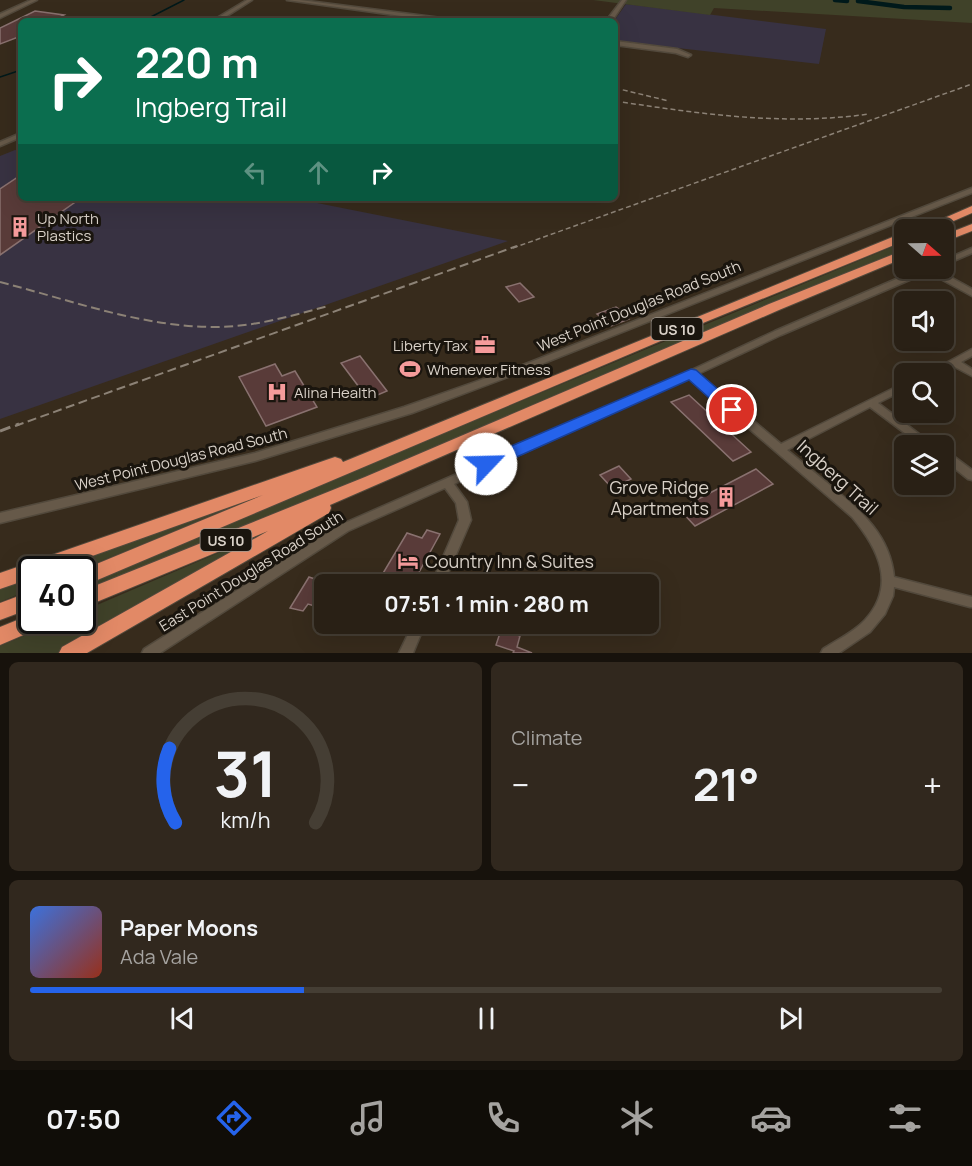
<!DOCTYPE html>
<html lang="en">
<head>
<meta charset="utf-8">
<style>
	:root { --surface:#292015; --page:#31281e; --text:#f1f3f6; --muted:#a5a3a0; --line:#453e34; --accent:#2563eb }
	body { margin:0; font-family:Manrope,sans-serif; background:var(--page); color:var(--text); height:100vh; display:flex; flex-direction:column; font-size:22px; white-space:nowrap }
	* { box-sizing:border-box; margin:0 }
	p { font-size:20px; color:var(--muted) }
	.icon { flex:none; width:33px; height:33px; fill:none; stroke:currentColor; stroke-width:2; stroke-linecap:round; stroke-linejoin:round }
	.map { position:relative; height:653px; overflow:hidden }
	.panel { display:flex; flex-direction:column; gap:9px; padding:9px; background:#17120c; flex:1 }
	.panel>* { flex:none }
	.guide { position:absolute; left:18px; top:18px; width:600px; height:183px; border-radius:9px; box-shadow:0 6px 24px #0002,0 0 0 2px var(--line); background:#0b6e4f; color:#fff; overflow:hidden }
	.needle { width:39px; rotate:110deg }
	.buttons { position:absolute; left:894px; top:219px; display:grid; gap:12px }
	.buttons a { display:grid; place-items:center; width:60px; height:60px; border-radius:9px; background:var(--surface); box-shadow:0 6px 24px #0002,0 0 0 2px var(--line); font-size:30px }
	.speed { position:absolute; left:18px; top:556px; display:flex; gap:12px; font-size:30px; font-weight:700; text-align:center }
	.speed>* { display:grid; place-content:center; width:78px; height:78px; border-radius:50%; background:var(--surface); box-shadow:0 6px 24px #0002,0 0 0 2px var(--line); line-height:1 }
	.speed .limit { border:3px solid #111; border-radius:9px; background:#fff; color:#111 }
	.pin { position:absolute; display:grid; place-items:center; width:51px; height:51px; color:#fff; margin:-26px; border:3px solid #fff; border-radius:50%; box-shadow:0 2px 6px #0007 }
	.me { position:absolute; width:66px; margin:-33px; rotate:66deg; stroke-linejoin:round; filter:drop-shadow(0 0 4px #0008) }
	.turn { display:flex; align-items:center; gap:21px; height:126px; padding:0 18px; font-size:27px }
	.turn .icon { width:78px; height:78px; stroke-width:2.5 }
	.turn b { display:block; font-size:42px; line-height:51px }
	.lanes { display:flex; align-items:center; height:57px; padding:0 18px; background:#0003; justify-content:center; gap:30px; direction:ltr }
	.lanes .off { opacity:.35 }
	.big { font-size:45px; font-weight:700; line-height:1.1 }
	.panel .card { flex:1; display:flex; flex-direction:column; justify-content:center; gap:9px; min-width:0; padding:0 21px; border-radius:9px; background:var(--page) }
	.panel .dial { align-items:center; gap:0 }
	.dial svg { height:156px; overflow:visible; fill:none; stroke:var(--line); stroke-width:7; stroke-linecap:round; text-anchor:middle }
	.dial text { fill:var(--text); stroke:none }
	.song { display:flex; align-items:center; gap:18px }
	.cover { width:72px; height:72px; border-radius:9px; background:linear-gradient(135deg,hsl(220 70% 55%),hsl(10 70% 35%)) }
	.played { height:6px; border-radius:3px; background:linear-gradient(90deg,var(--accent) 30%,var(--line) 30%) }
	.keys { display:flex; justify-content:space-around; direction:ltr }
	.heat { display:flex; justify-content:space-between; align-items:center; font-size:33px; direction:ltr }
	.panel .tiles { flex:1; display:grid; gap:9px; grid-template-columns:1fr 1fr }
	.card:last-child { grid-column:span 2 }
	.trip { position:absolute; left:314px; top:574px; width:345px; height:60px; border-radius:9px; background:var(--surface); box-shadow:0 6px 24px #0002,0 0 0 2px var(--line); font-weight:700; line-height:60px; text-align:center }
	.dock { display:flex; height:96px; justify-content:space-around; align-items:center; background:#100d08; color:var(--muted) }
	.dock .icon { width:42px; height:42px }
	.dock .current { color:var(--accent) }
	.dock b { font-size:27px; color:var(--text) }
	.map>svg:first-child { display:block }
	.industrial { fill:#383242 }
	.green { fill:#404229 }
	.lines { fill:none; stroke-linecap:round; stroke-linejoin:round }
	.stream { stroke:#00191a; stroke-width:1.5 }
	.canal { stroke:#00191a; stroke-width:4.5 }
	.building { fill:#593b39; stroke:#89716f; stroke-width:1.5 }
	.minor-casing { stroke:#52493c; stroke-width:3 }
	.highway-casing { stroke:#52493c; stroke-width:2 }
	.minor { fill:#665949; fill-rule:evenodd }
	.highway { fill:#e28966; fill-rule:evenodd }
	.rail-far2 { stroke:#8c8276; stroke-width:1.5; stroke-dasharray:5 3; stroke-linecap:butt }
	.rail-far1 { stroke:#8c8276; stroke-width:2; stroke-dasharray:9 4.5; stroke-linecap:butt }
	.rail { stroke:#8c8276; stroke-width:3; stroke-dasharray:11 6; stroke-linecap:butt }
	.route { fill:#2563eb; stroke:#184099; stroke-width:1.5 }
	.labels { text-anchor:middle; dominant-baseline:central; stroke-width:6; stroke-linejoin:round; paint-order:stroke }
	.shield { fill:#1a150e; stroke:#a09990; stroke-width:1.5 }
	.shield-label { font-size:14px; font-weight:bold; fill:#d9d1c8 }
	.poi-label { font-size:15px; fill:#d9d1c8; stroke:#1a150e; text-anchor:start }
	.street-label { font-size:15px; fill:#d9d1c8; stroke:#1a150e }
	.near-street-label { font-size:18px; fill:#d9d1c8; stroke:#1a150e }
	.near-poi-label { font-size:18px; fill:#d9d1c8; stroke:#1a150e; text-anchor:end }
</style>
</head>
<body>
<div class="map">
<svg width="972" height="653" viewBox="0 0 972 653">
	<rect width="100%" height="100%" fill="#372b1c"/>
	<g class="industrial">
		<path d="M626 4 826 29 819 64 615 41 614 21Z"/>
		<path d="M15 150 21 151V198H292L508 241 0 419V156Z"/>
	</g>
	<g class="green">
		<path d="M593 0H972V23L714 8 710 15Z"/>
		<path d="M904 242V251L83 596V583Z"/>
		<path d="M262 495 79 570H42Z"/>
		<path d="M253 538 254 541 60 653H0V646L60 621H82L83 611Z"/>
		<path d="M31 574V589L0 602V585Z"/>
	</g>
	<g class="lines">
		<g class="stream">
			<path d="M143 21 184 0"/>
			<path d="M0 77 21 70"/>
		</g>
		<g class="canal">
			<path d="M835 0 847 1"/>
			<path d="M858 1 904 7 950 8"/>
		</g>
	</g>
	<g class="building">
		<path d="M35 11 64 15 52 21H21V36L0 44V28Z"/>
		<path d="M21 175V198H81L0 255V189Z"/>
		<path d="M520 283 534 297 519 302 506 287Z"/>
		<path d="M616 307 619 309 626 307 634 313 626 316 629 319 611 326 597 314Z"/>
		<path d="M360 356 387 391 368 399 341 363Z"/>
		<path d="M275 364 282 376 295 371 317 407 266 426 239 377Z"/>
		<path d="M689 395 751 452 733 461 671 402Z"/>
		<path d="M619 466 631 479 612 488 600 475Z"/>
		<path d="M756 469 773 484 695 526 679 509Z"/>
		<path d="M427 530 440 534 412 585H376L407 533 422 538Z"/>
		<path d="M309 577 324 582V604L321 603 318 607 308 604 303 611 290 608Z"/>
		<path d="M501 630 520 636 517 647 532 653H513L514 651 496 645Z"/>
	</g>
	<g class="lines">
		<g class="minor-casing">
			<g id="minor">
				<path d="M31 0H37L0 18V14Z"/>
				<path d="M247 0H252L219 21H212Z"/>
				<path d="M287 0H300L449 19 452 21H437Z"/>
				<path d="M622 0H626L612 21H606Z"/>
				<path d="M615 41 677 49 691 55 688 57 676 53 615 45Z"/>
				<path d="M21 133V137L0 146V142Z"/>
				<path d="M972 188V193L524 371 412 413 255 461 0 523V513L255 453 404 407 518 367Z"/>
				<path d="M972 248V253L944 265V260Z"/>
				<path d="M922 268H934L972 289V296L928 272 781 335 698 374 781 444 904 383V390L878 403 935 446H922L870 407 787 450C802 462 816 474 831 486 861 511 890 535 894 577L972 597V607H970L894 587 893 596 885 614 870 632 839 653H821L823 649C837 640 854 632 865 620 897 585 878 548 852 517L690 378 454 484 467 502 471 520 443 585H431L459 520 456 503 445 488 348 531 160 653H142L144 649 340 525 649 390 775 331Z"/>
				<path d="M972 349V356L961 362 972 369V376L953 366 939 374H926Z"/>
				<path d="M944 451 948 452 972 470V480L968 479 944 460Z"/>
				<path d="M413 624H425L413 653H399Z"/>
			</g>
		</g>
		<g class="highway-casing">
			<g id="highway">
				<path d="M972 206V213L933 230H917Z"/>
				<path d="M972 224V231L944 242V235Z"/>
				<path d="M900 234H904V241L703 323 88 584 82 586V570L263 495 53 570H32V578L0 589V573L329 459 335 457 341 459 343 462Z"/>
				<path d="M904 250V258L779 310 330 505 331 508 329 513 87 653H59L62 647 268 531 82 608V591L365 477 769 304Z"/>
				<path d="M32 591V608L0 620V603Z"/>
				<path d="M32 614V621H45L42 627 0 645V627Z"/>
			</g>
		</g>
		<use href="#minor" class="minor"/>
		<use href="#highway" class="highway"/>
		<g class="rail-far2">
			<path d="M615 88 669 101"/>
			<path d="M615 101C700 114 784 126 869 114"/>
			<path d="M513 248 972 84"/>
		</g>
		<g class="rail-far1">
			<path d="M0 282C70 300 142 327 215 327 254 327 291 316 328 306"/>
			<path d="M15 426 517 246"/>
		</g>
		<path class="rail" d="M0 431 19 424"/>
	</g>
	<path class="route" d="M691 369 696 370 737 406 740 410 737 414H727L689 380 492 468 486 470 478 464 481 459Z"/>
	<defs>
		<g id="building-bare" transform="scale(1.62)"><path d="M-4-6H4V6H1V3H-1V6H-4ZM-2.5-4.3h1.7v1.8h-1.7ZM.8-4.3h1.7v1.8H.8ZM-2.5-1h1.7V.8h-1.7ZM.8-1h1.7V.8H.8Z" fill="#f59b9b" stroke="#1a150e" stroke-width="2.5" paint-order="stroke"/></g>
		<g id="office-bare" transform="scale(1.62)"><path d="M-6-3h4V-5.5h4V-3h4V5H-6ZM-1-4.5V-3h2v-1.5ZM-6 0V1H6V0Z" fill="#f59b9b" stroke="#1a150e" stroke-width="2.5" paint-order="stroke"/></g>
		<g id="stadium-bare" transform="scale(1.62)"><path d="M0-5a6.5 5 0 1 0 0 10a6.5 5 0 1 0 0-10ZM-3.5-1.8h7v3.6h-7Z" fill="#f59b9b" stroke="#1a150e" stroke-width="2.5" paint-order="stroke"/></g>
		<g id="hospital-bare" transform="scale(1.62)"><path d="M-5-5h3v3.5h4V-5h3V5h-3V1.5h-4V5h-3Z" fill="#f59b9b" stroke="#1a150e" stroke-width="2.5" paint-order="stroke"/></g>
		<g id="hotel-bare" transform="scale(1.62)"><path d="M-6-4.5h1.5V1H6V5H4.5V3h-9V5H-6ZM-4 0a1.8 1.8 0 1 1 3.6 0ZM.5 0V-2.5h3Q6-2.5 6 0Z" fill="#f59b9b" stroke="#1a150e" stroke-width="2.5" paint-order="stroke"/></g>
	</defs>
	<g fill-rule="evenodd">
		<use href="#building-bare" x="20" y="227"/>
		<use href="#office-bare" x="485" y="345"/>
		<use href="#stadium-bare" x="410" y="369"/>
		<use href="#hospital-bare" x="277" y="392"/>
		<use href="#building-bare" x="726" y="497"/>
		<use href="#hotel-bare" x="408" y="561"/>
	</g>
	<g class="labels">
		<g class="shield">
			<rect x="651.5" y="318" width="51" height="22" rx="4.5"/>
			<rect x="200.5" y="529" width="51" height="22" rx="4.5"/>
		</g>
		<g class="shield-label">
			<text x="677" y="329">US 10</text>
			<text x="226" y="540">US 10</text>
		</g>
		<g class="poi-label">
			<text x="37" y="218">Up North<tspan x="37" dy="17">Plastics</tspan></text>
			<text x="468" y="345" text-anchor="end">Liberty Tax</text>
			<text x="427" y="369">Whenever Fitness</text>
			<text x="294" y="392">Alina Health</text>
		</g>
		<g class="street-label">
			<text transform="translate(639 306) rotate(-22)">West Point Douglas Road South</text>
			<text transform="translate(181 459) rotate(-14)">West Point Douglas Road South</text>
			<text transform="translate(251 571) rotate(-32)">East Point Douglas Road South</text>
		</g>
		<g class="near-street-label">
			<text transform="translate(838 477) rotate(42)">Ingberg Trail</text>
		</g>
		<g class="near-poi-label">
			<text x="709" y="487">Grove Ridge<tspan x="709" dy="21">Apartments</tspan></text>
			<text x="425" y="561" text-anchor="start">Country Inn &amp; Suites</text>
		</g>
	</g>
</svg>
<div class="buttons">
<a><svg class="needle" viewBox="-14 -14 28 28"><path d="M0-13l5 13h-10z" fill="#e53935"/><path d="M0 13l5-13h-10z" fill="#a5a3a0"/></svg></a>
<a><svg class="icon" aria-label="sound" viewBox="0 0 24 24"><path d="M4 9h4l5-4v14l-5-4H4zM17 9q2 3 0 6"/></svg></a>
<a><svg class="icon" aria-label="search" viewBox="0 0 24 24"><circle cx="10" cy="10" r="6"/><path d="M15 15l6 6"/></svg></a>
<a><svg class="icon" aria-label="layers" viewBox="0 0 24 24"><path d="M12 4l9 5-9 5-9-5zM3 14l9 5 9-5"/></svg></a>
</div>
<div class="speed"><div class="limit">40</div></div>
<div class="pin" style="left:732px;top:410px;background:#d93025"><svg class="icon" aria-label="arrive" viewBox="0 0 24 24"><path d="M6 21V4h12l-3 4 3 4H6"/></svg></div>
<svg class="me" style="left:486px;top:464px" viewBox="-20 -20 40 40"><circle r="19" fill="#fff"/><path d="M0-13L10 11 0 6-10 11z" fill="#2563eb"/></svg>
<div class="trip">07:51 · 1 min · 280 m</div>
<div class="guide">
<div class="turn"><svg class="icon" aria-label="right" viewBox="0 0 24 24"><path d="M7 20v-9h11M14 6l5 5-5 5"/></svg><div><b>220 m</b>Ingberg Trail</div></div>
<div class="lanes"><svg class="icon off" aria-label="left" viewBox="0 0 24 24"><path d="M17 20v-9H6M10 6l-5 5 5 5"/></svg><svg class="icon off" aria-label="ahead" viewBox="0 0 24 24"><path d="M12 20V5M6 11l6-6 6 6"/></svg><svg class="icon" aria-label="right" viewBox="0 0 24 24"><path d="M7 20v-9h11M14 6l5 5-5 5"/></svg></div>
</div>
</div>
<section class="panel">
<div class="tiles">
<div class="card dial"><svg viewBox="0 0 100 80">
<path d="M14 69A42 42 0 1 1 86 69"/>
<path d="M14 69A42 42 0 0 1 11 31" stroke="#2563eb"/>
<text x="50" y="56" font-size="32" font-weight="700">31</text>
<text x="50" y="72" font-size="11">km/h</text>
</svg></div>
<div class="card"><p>Climate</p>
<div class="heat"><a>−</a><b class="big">21°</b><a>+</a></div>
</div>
<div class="card">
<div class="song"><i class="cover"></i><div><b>Paper Moons</b><p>Ada Vale</p></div></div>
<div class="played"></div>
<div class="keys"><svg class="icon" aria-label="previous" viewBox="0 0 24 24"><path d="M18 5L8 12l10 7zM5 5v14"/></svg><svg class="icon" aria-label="pause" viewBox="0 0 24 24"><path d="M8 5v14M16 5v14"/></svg><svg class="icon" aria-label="next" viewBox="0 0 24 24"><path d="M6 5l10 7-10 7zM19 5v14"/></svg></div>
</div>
</div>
</section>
<nav class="dock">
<b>07:50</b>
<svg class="icon current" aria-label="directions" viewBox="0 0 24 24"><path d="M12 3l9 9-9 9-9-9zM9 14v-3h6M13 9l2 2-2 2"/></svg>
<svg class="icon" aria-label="music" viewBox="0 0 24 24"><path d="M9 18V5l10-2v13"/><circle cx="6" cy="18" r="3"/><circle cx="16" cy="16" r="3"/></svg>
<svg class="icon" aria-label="phone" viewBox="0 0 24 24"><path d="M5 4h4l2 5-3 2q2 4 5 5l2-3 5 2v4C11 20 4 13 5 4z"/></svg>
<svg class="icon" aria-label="climate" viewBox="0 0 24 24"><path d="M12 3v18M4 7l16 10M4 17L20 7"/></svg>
<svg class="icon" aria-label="car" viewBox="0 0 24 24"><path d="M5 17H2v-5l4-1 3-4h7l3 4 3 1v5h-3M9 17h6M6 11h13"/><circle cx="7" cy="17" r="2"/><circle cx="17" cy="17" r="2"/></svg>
<svg class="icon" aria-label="filters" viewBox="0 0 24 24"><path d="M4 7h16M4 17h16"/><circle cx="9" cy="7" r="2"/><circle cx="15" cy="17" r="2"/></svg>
</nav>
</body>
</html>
